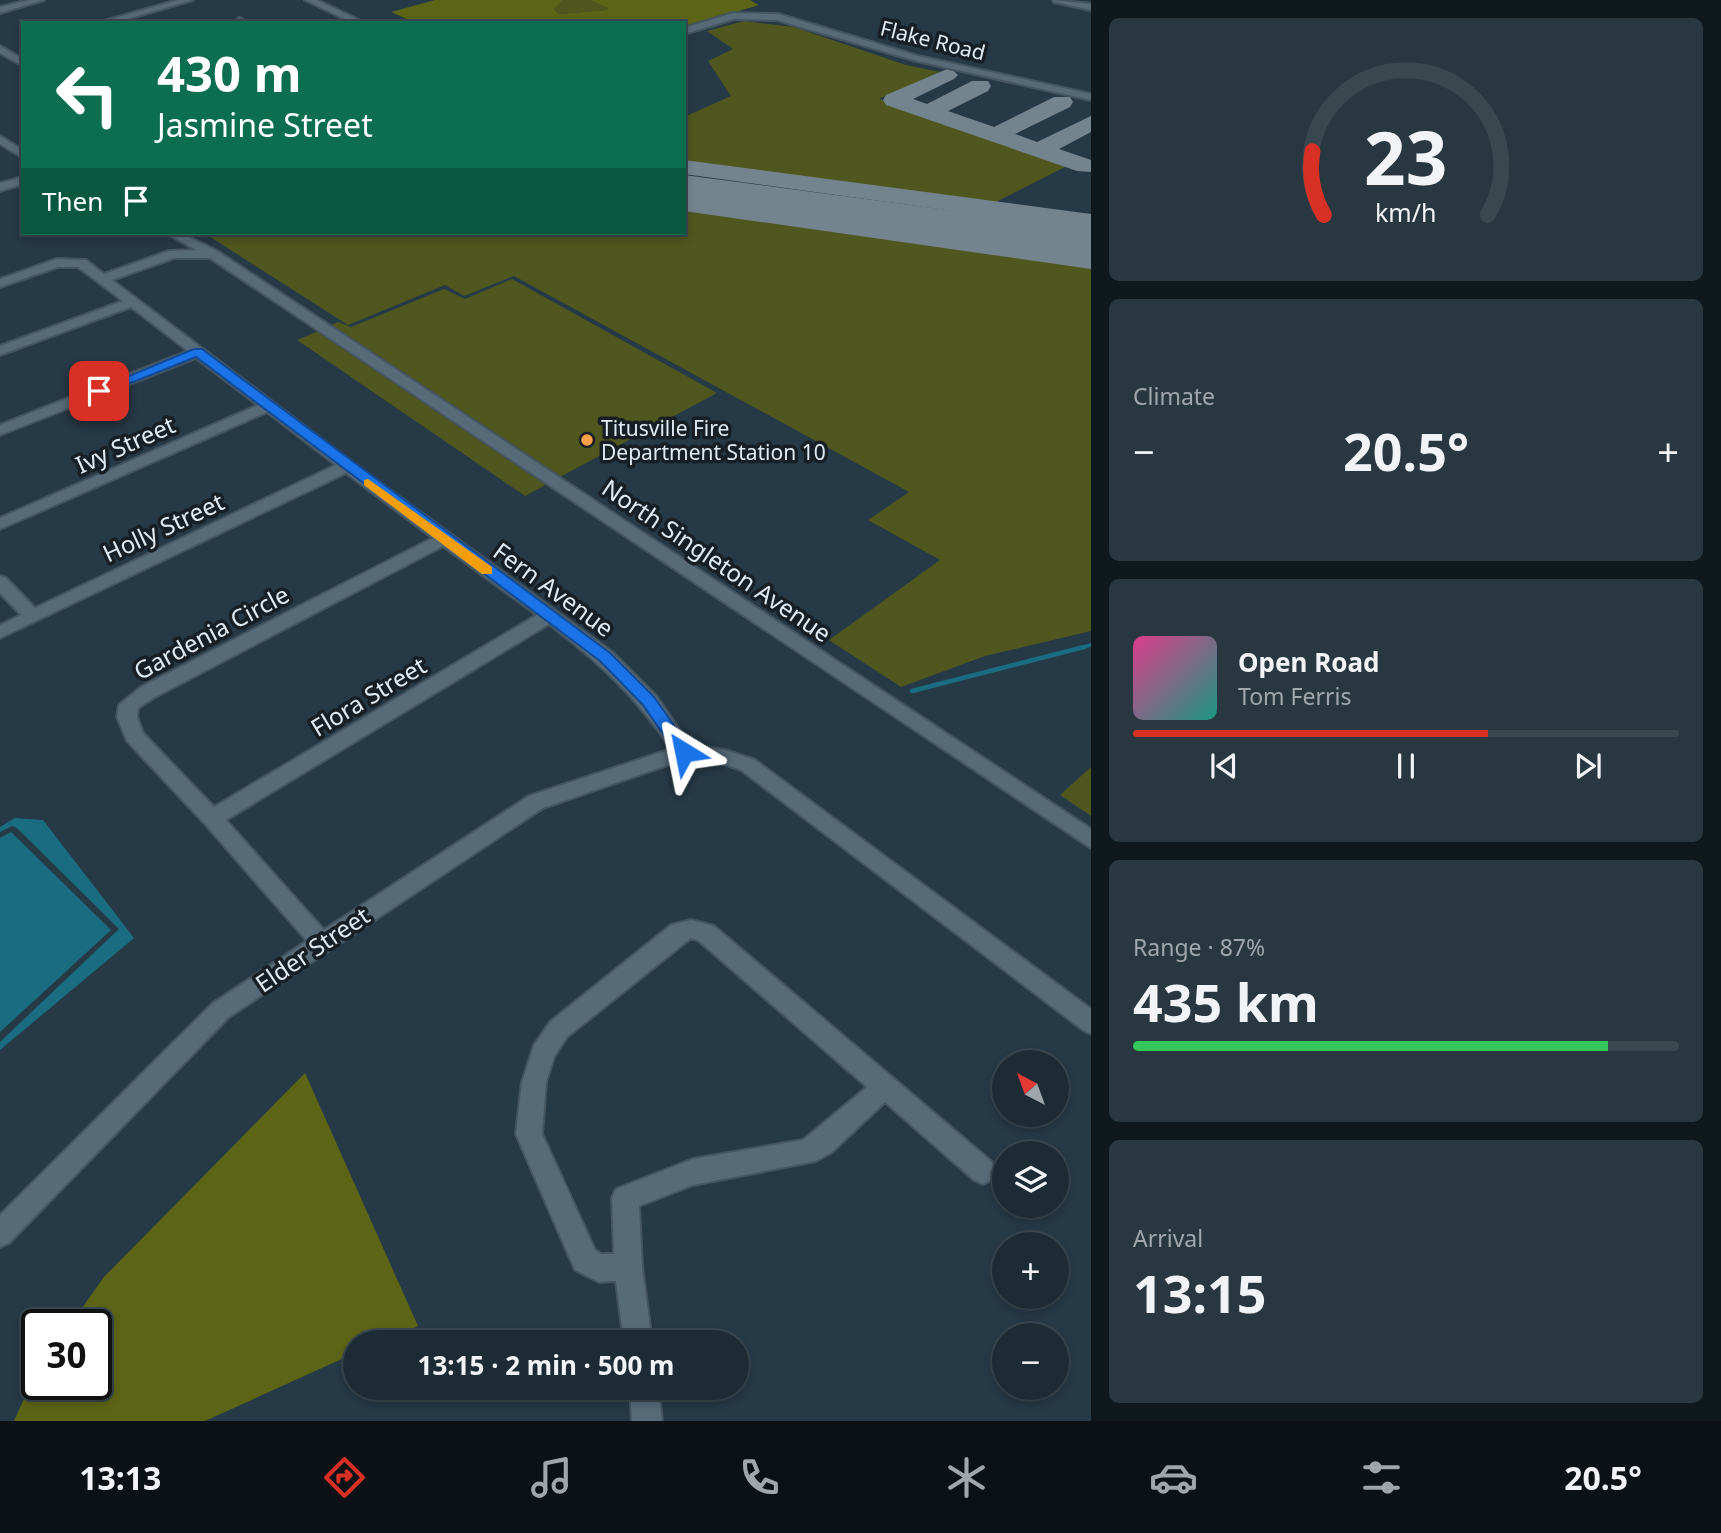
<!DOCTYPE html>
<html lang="en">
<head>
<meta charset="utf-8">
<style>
	:root { --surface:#1c2b34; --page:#293740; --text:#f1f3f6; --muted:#a0a7ac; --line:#3a474f; --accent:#d93025 }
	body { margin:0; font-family:"Noto Sans",sans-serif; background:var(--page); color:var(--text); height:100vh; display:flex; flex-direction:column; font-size:26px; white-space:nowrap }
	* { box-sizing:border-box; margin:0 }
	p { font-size:23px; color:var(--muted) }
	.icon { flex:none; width:38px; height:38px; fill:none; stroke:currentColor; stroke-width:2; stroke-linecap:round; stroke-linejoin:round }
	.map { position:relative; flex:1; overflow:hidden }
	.sheet { display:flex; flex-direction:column; gap:18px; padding:18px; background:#0f181d; width:630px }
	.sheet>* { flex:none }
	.guide { position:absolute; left:21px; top:21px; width:665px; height:214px; border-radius:0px; box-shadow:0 4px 10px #0003,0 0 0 2px var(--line); background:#0b6e4f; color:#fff; overflow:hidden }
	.needle { width:46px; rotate:319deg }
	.fabs { position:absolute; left:992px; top:1050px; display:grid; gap:14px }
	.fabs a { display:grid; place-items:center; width:77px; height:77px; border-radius:50%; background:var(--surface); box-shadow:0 4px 10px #0003,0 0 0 2px var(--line); font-size:35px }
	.speed { position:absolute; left:21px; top:1309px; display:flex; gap:14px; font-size:35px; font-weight:700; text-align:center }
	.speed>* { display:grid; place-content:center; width:91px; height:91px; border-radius:50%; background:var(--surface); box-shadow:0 4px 10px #0003,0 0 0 2px var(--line); line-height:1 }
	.speed .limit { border:4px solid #111; border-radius:10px; background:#fff; color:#111 }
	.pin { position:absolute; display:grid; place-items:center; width:60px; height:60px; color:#fff; margin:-30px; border-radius:14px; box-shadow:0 4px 10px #0006 }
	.me { position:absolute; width:77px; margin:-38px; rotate:325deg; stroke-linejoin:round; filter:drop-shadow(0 0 5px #0008) }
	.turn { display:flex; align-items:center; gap:24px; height:147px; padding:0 21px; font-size:32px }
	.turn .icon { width:91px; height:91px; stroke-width:2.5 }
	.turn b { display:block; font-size:49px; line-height:60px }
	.then { display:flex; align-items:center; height:66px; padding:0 21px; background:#0003; gap:14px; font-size:26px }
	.big { font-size:52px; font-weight:700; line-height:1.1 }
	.sheet .widget { flex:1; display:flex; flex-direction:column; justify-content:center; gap:10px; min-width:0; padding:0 24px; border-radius:10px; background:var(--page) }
	.sheet .dial { align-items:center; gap:0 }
	.dial svg { height:182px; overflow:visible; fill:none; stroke:var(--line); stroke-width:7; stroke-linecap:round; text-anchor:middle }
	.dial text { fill:var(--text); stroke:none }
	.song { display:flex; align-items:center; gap:21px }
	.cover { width:84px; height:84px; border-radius:10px; background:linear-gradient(135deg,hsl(330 70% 55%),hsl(170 70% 35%)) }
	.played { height:7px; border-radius:4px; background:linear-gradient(90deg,var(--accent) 65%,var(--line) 65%) }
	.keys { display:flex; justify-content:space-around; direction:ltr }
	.heat { display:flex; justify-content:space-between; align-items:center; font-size:38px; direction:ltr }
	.charge { height:10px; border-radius:5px; background:linear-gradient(90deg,#34c759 87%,var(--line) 0) }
	.trip { position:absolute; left:343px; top:1330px; width:406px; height:70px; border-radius:35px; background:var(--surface); box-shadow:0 4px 10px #0003,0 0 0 2px var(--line); font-weight:700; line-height:70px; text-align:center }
	.dock { display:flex; height:112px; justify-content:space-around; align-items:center; background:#0b1115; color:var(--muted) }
	.dock .icon { width:49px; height:49px }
	.dock .current { color:var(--accent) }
	.dock b { font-size:32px; color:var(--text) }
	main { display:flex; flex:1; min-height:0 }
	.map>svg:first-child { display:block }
	.green { fill:#4f561e }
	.forest { fill:#5c6515 }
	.water { fill:#1a6d80 }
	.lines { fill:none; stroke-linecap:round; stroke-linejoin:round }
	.stream-far1 { stroke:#1a6d80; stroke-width:3.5 }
	.stream { stroke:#1a6d80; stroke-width:4.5 }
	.taxiway { fill:#74848f; fill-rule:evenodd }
	.runway { fill:#74848f; fill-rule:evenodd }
	.minor-casing { stroke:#445560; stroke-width:4 }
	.minor { fill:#566a78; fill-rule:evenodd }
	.route { fill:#1a73e8; stroke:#114b97; stroke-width:2 }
	.slow { fill:#f59e0b }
	.poi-dot { fill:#f8a14a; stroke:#171f25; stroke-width:2.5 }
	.labels { text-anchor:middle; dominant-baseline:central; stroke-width:7; stroke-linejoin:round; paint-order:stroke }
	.far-street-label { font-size:21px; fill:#dfeaf3; stroke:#171f25 }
	.far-poi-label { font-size:21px; fill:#dfeaf3; stroke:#171f25; text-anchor:start }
	.street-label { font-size:24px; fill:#dfeaf3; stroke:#171f25 }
</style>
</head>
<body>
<main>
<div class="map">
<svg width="1091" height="1421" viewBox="0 0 1091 1421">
	<rect width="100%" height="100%" fill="#263946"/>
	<g class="green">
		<path d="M563 0H589L608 8 607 10 559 14 554 9Z"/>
		<path d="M744 21 794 27 906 65 940 72 879 99 1062 163 1065 167 996 202 988 203 684 163V117L731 96 708 61 733 49 707 31Z"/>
		<path d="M684 205 1091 261V631L985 656 901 687 829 640 940 560 868 520 909 492 514 276 464 296 445 285 348 325 204 233H684Z"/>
		<path d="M512 279 717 393 558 478 329 326 338 322 351 327 444 289 465 299Z"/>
		<path d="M321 330 549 483 525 496 297 340Z"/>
		<path d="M1091 767V816L1060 795Z"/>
	</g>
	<g class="forest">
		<path d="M435 0H563L554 9 559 14 607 10 608 8 589 0H750L759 5 684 27V23H416L391 12Z"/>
		<path d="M305 1073 418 1326 379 1342H355V1353L205 1421H14L37 1370V1384H96V1325H70L104 1277Z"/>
	</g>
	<g class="water">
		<path d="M15 818 43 820 134 938 0 1050V1042L119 929 17 828 12 826 0 832V827Z"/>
		<path d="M11 832 111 930 0 1032V838Z"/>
	</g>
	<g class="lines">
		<path class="stream-far1" d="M1077 649 1091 645"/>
		<path class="stream" d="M912 691 1084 647"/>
		<g class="taxiway">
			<path d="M947 69 954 71 958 75 954 79 913 99 927 104 972 81H988L991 86 988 91 948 111 994 127 1054 97H1070L1073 102 1070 107 1015 134 1037 142 1091 116V132L1059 149 1091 160V172L1077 171 886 105 883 100 886 95Z"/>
			<path d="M684 160 1091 214V230L684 174Z"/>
		</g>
		<path class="runway" d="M684 175 1091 229V269L684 211Z"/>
		<g class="minor-casing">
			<g id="minor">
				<path d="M29 0H44L0 13V7Z"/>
				<path d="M178 0H193L113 23H97Z"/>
				<path d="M305 0H317L365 23H353Z"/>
				<path d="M1053 0 1091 4V10L1054 2Z"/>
				<path d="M733 13 778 14 918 56 1091 94V100L913 60 777 20 734 19 684 34V28Z"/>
				<path d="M239 18 242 19 244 23H234Z"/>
				<path d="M0 46 23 59V66L0 53Z"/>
				<path d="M0 136 23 150V158L0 144Z"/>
				<path d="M23 177V184L0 191V183Z"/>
				<path d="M166 233H181L217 251 1091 829V848L210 258H174L112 280 353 463 612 652 656 696 690 745 725 750 755 760 1091 1009V1034L1083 1030 741 770 724 764 685 759 543 808 229 1017 9 1243 0 1247V1215L213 1003 307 941 205 824 127 741 117 717 119 705 141 687 433 538 346 473 0 638V625L21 615 0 593V576L6 578 35 608 336 465 267 412 0 529V518L258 405 196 358 0 435V425L188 351 131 307 0 355V346L123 301 78 267H58L0 287V279L57 259 86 260 104 274 169 251 196 250ZM443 546 537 615 214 807 143 733 137 717 138 708 155 697ZM549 624C601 664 634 694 671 749L529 796 324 930 226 820Z"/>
				<path d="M691 920 714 926 992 1162 996 1171 992 1180 983 1184 974 1180 885 1102 832 1152 816 1161 693 1185 639 1206 642 1267 652 1342H624L616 1281 599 1282 575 1270 516 1134 522 1082 534 1045 551 1021 671 925ZM691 938 699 941 867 1087 803 1140 693 1159 616 1189 612 1198 614 1254H601L595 1250 542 1134 546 1082 554 1057 567 1037Z"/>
				<path d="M630 1388H658L662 1421H632Z"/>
			</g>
		</g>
		<use href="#minor" class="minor"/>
	</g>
	<path class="route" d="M194 349H202L610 653 654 697 690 748V756H678L643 705 600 661 196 357 103 394 93 391Z"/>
	<path class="slow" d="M368 479 492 567V574H482L364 485V480Z"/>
	<circle class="poi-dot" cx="587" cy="440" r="7"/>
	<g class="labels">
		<g class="far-street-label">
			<text transform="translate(933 40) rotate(14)">Flake Road</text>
		</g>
		<g class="far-poi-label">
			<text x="601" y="428">Titusville Fire<tspan x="601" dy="24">Department Station 10</tspan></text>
		</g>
		<g class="street-label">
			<text transform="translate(125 444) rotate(-24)">Ivy Street</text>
			<text transform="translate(163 527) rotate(-25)">Holly Street</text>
			<text transform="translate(717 560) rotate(34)">North Singleton Avenue</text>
			<text transform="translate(554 589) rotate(36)">Fern Avenue</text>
			<text transform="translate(211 632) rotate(-28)">Gardenia Circle</text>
			<text transform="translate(368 696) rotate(-31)">Flora Street</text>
			<text transform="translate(312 949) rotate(-34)">Elder Street</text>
		</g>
	</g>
</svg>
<div class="fabs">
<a><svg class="needle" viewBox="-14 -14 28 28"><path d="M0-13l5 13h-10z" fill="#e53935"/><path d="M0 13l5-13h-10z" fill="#a0a7ac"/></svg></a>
<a><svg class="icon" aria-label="layers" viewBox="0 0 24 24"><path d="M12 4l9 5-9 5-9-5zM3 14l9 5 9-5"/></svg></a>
<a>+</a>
<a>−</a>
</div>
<div class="speed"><div class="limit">30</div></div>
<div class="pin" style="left:99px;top:391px;background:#d93025"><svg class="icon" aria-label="arrive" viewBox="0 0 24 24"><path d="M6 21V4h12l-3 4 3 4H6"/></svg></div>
<svg class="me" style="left:684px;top:752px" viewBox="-20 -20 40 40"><path d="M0-17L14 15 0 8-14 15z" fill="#1a73e8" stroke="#fff" stroke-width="4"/></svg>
<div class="trip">13:15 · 2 min · 500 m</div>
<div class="guide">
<div class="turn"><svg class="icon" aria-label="left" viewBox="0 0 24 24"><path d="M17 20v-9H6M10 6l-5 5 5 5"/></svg><div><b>430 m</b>Jasmine Street</div></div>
<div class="then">Then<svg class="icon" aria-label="arrive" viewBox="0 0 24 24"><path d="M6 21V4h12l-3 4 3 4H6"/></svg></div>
</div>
</div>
<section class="sheet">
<div class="widget dial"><svg viewBox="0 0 100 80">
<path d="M14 69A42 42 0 1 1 86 69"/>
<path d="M14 69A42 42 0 0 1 9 41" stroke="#d93025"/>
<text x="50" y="56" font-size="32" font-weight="700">23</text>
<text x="50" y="72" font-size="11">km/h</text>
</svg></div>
<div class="widget"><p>Climate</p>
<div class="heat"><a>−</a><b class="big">20.5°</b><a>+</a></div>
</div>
<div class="widget">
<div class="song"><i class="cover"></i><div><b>Open Road</b><p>Tom Ferris</p></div></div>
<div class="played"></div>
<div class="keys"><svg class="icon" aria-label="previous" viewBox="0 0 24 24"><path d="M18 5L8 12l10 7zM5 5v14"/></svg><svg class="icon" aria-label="pause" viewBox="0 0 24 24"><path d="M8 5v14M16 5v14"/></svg><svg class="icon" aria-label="next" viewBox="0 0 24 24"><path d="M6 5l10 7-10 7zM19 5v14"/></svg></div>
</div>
<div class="widget"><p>Range · 87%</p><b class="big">435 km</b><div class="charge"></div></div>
<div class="widget"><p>Arrival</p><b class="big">13:15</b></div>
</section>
</main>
<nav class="dock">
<b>13:13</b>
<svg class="icon current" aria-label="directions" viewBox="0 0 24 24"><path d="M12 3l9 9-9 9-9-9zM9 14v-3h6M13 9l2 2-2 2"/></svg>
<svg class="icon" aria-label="music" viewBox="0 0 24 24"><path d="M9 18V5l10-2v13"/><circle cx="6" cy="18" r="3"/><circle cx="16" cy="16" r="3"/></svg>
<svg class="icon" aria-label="phone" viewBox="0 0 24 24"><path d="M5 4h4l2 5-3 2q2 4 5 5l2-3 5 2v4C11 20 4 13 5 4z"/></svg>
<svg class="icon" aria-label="climate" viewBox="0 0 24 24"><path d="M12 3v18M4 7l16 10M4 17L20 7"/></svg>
<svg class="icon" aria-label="car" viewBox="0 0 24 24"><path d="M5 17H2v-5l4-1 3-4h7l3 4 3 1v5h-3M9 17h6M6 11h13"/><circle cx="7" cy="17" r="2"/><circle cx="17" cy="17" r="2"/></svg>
<svg class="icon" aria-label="filters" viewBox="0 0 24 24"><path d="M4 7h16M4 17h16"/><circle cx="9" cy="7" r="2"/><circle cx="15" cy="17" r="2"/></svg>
<b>20.5°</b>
</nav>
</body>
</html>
